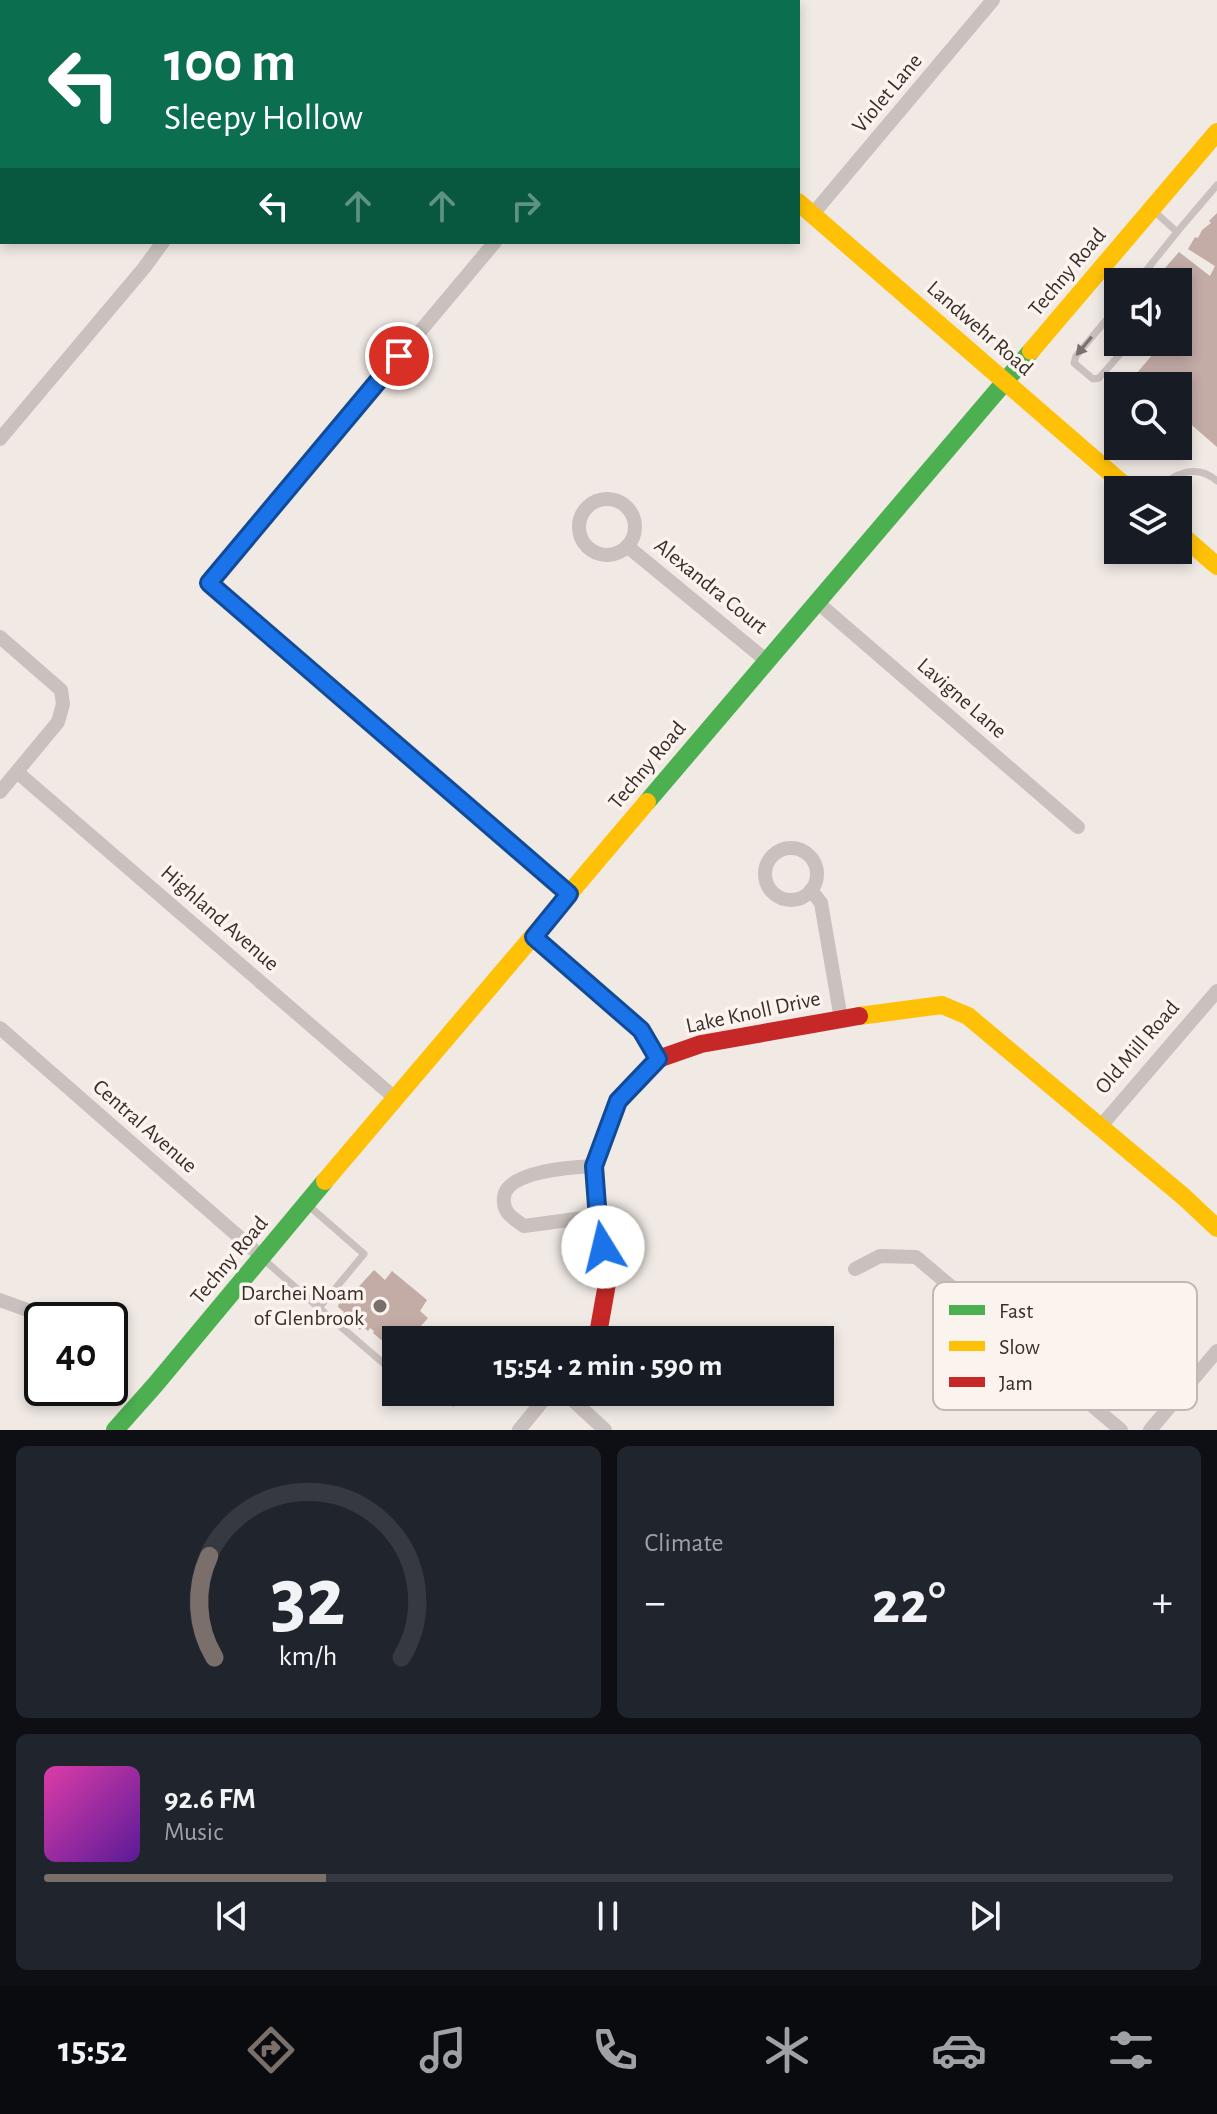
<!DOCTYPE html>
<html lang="en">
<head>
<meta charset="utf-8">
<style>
	:root { --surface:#171b24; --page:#20242c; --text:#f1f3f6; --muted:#9ea1a6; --line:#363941; --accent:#7a6f6b }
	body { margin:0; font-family:"Alegreya Sans",sans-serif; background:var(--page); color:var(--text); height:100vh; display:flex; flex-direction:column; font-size:30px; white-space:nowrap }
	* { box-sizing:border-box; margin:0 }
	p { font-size:26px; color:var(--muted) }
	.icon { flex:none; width:44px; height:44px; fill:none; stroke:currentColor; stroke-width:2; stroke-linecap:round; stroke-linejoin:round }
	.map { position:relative; height:1430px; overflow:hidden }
	.drawer { display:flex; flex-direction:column; gap:16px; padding:16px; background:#0d0f14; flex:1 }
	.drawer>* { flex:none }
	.guide { position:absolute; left:0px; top:0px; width:800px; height:244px; box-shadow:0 4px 12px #0003; background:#0b6e4f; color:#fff; overflow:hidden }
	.fabs { position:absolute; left:1104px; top:268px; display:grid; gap:16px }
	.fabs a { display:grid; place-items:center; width:88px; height:88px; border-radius:0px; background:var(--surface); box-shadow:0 4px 12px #0003; font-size:40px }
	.speed { position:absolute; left:24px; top:1302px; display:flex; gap:16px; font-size:40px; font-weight:700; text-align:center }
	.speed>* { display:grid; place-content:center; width:104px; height:104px; border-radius:50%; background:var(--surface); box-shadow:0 4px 12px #0003; line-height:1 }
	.speed .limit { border:4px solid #111; border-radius:12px; background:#fff; color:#111 }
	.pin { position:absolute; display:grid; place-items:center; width:68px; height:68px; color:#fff; margin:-34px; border:4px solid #fff; border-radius:50%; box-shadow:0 2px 8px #0007 }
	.me { position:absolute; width:88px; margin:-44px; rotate:351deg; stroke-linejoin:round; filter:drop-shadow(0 0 6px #0008) }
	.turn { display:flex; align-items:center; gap:28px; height:168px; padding:0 32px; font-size:36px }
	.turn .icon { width:104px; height:104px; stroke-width:2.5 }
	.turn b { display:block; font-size:56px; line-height:68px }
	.lanes { display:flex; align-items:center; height:76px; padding:0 32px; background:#0003; justify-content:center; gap:40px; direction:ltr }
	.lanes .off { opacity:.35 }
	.big { font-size:60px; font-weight:600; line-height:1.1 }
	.drawer .card { flex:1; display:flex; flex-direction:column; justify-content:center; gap:12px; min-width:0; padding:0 28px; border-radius:12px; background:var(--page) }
	.drawer .dial { align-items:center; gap:0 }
	.dial svg { height:208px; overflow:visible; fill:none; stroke:var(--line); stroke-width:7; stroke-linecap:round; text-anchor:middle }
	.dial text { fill:var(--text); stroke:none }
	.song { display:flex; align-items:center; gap:24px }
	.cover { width:96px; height:96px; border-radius:12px; background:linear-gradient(135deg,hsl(320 70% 55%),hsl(270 70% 35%)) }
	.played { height:8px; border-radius:4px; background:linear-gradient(90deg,var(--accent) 25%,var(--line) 25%) }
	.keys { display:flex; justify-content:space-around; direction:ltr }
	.heat { display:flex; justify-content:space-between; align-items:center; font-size:44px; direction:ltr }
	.drawer .tiles { flex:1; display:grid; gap:16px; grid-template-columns:1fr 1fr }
	.card:last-child { grid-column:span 2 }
	.trip { position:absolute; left:382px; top:1326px; width:452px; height:80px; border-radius:0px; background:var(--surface); box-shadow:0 4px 12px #0003; font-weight:600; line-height:80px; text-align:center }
	.dock { display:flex; height:128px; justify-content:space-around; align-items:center; background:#090b0e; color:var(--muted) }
	.dock .icon { width:56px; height:56px }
	.dock .active { color:var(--accent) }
	.dock b { font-size:36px; color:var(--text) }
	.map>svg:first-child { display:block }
	.building { fill:#c3aba6 }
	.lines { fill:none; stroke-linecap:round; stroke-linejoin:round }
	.lane { stroke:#c9c1bd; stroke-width:7 }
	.street { stroke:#c9c1bd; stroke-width:14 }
	.fast { stroke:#4caf50; stroke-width:18 }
	.slow { stroke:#ffc107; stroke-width:18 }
	.jam { stroke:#c62828; stroke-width:18 }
	.oneway { fill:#7a706c }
	.route-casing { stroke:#114b97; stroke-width:20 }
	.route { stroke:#1a73e8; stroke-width:14 }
	.poi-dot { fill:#7a6f6b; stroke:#fbf3ed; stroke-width:3 }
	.labels { text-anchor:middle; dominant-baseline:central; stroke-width:7; stroke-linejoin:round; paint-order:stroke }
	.street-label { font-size:22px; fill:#3a2e2a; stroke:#fbf3ed }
	.poi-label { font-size:22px; fill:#3a2e2a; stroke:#fbf3ed; text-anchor:end }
	.key { fill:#fbf3ed; stroke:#c1b8b2; stroke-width:2 }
	.key-label { font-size:22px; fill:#3a2e2a }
</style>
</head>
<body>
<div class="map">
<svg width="1217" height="1430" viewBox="0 0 1217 1430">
	<rect width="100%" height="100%" fill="#f0e9e4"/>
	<g class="building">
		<path d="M1217 213V447L1178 413V386H1133L1130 381 1159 347 1155 344 1157 342H1178V282H1153L1179 252 1210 276 1215 266 1188 249 1195 237 1198 238 1202 230 1211 223 1209 221Z"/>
		<path d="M374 1270 385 1280 392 1271 427 1300 420 1311 428 1318 409 1340H396V1347L393 1350 373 1333 374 1331 370 1328 368 1331 363 1326 360 1330 342 1315 344 1312 338 1307 340 1299 348 1297 351 1299 353 1296 352 1294Z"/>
	</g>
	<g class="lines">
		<g class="lane">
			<path d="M1177 232 1217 185"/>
			<path d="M1137 282 1177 232 1154 211"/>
			<path d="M1118 306 1076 356 1074 363 1093 379 1099 378 1128 345V342"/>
			<path d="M1158 490C1174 473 1197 463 1217 481"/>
			<path d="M262 1258 319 1308 364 1254 309 1206"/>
			<path d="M319 1308 396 1374"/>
			<path d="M442 1340H443"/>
			<path d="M440 1392 453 1403 463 1392"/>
		</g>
		<g class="street">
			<path d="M75 2 77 0"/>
			<path d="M338 2 340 0"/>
			<path d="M0 90 2 88"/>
			<path d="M812 215 993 0"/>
			<path d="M495 242 209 583 569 894"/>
			<path d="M0 439 144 268 163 242"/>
			<circle cx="607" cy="527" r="28"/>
			<path d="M627 546 767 661"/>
			<path d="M817 602 1078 827"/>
			<path d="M0 637 61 690 63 704 58 722 0 792"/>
			<path d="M17 772 395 1098"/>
			<circle cx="791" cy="874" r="26"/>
			<path d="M811 890 821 903 841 1019"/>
			<path d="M534 937 641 1030 658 1059"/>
			<path d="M0 1028 262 1257"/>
			<path d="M1100 1127 1217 991"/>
			<path d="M594 1166C572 1167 507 1171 504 1197 502 1213 513 1218 524 1226L598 1216"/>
			<path d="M855 1269 880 1256 916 1257 1121 1430"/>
			<path d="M0 1300 55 1320"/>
			<path d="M564 1392 605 1430"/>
			<path d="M519 1430 550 1392"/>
			<path d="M1150 1430 1217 1351"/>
		</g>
		<g class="fast">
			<path d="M647 802 1031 351"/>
			<path d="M115 1430 155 1385 325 1181"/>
		</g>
		<g class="slow">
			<path d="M798 202 1130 490"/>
			<path d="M1031 351 1217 132"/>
			<path d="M1178 532 1217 566"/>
			<path d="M859 1016 942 1005 968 1016 1184 1197 1217 1228"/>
			<path d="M325 1181 647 802"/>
		</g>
		<g class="jam">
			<path d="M562 0 565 2"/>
			<path d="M593 1340 598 1334 608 1278 597 1206 594 1166 618 1101 658 1059 701 1044 859 1016"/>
		</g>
	</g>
	<defs><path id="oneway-solid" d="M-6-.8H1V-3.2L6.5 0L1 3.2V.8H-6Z" transform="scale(2)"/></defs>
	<use class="oneway" href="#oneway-solid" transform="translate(1084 346) rotate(130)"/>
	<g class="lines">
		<g class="route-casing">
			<path id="route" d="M399 356 209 583 569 894 534 937 641 1030 658 1059 618 1101 594 1166 597 1206 603 1247"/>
		</g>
		<use href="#route" class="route"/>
	</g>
	<circle class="poi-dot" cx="380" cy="1306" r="8"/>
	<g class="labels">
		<g class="street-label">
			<text transform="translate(887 93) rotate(-50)">Violet Lane</text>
			<text transform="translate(1067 272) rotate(-50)">Techny Road</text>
			<text transform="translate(980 328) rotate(41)">Landwehr Road</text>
			<text transform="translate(711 586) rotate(39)">Alexandra Court</text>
			<text transform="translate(962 698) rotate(41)">Lavigne Lane</text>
			<text transform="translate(647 765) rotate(-50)">Techny Road</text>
			<text transform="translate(220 918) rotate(41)">Highland Avenue</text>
			<text transform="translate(753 1012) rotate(-12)">Lake Knoll Drive</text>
			<text transform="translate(1137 1047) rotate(-49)">Old Mill Road</text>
			<text transform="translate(145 1126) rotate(41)">Central Avenue</text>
			<text transform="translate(229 1260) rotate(-50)">Techny Road</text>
		</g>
		<g class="poi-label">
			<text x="364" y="1293">Darchei Noam<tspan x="364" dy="25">of Glenbrook</tspan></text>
		</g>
	</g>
	<rect x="933" y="1282" width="264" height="128" rx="12" class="key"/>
	<rect x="949" y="1305" width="36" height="10" fill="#4caf50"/>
	<rect x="949" y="1341" width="36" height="10" fill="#ffc107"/>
	<rect x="949" y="1377" width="36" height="10" fill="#c62828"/>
	<g class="key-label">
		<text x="999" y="1318">Fast</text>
		<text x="999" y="1354">Slow</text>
		<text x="999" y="1390">Jam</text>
	</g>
</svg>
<div class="fabs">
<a><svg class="icon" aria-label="sound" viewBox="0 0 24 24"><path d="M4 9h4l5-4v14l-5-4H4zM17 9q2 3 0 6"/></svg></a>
<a><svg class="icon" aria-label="search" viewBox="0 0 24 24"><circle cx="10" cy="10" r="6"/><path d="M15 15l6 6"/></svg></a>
<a><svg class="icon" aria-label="layers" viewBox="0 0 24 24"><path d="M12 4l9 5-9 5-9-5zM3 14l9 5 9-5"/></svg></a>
</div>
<div class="speed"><div class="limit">40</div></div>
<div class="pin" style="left:399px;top:356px;background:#d93025"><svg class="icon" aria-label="arrive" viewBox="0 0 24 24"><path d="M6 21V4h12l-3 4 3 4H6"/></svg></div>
<svg class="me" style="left:603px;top:1247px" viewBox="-20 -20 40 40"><circle r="19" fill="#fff"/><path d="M0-13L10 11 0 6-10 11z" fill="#1a73e8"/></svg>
<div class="trip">15:54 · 2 min · 590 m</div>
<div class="guide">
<div class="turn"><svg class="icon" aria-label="left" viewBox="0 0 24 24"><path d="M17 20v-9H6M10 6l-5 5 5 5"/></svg><div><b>100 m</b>Sleepy Hollow</div></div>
<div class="lanes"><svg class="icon" aria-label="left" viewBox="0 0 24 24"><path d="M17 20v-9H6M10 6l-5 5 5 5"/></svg><svg class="icon off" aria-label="ahead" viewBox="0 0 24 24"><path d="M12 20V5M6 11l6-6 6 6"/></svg><svg class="icon off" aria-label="ahead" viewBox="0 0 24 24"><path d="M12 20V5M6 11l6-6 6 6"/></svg><svg class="icon off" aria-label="right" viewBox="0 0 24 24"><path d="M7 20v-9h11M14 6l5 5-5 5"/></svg></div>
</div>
</div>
<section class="drawer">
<div class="tiles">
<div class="card dial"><svg viewBox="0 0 100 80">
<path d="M14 69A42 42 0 1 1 86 69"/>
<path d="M14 69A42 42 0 0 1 12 30" stroke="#7a6f6b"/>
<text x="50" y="56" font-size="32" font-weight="700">32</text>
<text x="50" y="72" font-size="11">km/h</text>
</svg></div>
<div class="card"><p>Climate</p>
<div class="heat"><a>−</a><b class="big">22°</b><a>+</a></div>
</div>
<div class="card">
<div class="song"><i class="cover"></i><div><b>92.6 FM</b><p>Music</p></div></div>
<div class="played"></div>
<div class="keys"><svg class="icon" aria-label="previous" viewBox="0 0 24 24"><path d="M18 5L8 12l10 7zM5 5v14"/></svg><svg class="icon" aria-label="pause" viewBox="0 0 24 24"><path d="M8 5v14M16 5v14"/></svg><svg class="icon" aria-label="next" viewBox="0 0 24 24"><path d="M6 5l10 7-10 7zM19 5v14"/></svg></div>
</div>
</div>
</section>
<nav class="dock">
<b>15:52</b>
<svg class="icon active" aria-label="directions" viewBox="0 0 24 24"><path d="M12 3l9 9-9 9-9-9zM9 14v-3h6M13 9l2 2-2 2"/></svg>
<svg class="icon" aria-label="music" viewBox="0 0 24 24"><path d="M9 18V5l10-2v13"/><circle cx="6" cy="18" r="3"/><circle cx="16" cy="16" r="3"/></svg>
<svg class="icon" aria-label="phone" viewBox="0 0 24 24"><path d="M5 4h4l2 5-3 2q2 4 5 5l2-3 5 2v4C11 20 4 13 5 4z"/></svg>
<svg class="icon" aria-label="climate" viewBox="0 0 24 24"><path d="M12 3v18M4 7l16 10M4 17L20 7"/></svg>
<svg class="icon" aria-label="car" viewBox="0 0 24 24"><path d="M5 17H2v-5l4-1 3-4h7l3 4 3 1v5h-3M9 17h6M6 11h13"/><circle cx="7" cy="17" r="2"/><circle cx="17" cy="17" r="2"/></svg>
<svg class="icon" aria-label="filters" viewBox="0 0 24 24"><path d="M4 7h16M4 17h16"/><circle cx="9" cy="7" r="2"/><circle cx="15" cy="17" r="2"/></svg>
</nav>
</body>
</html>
